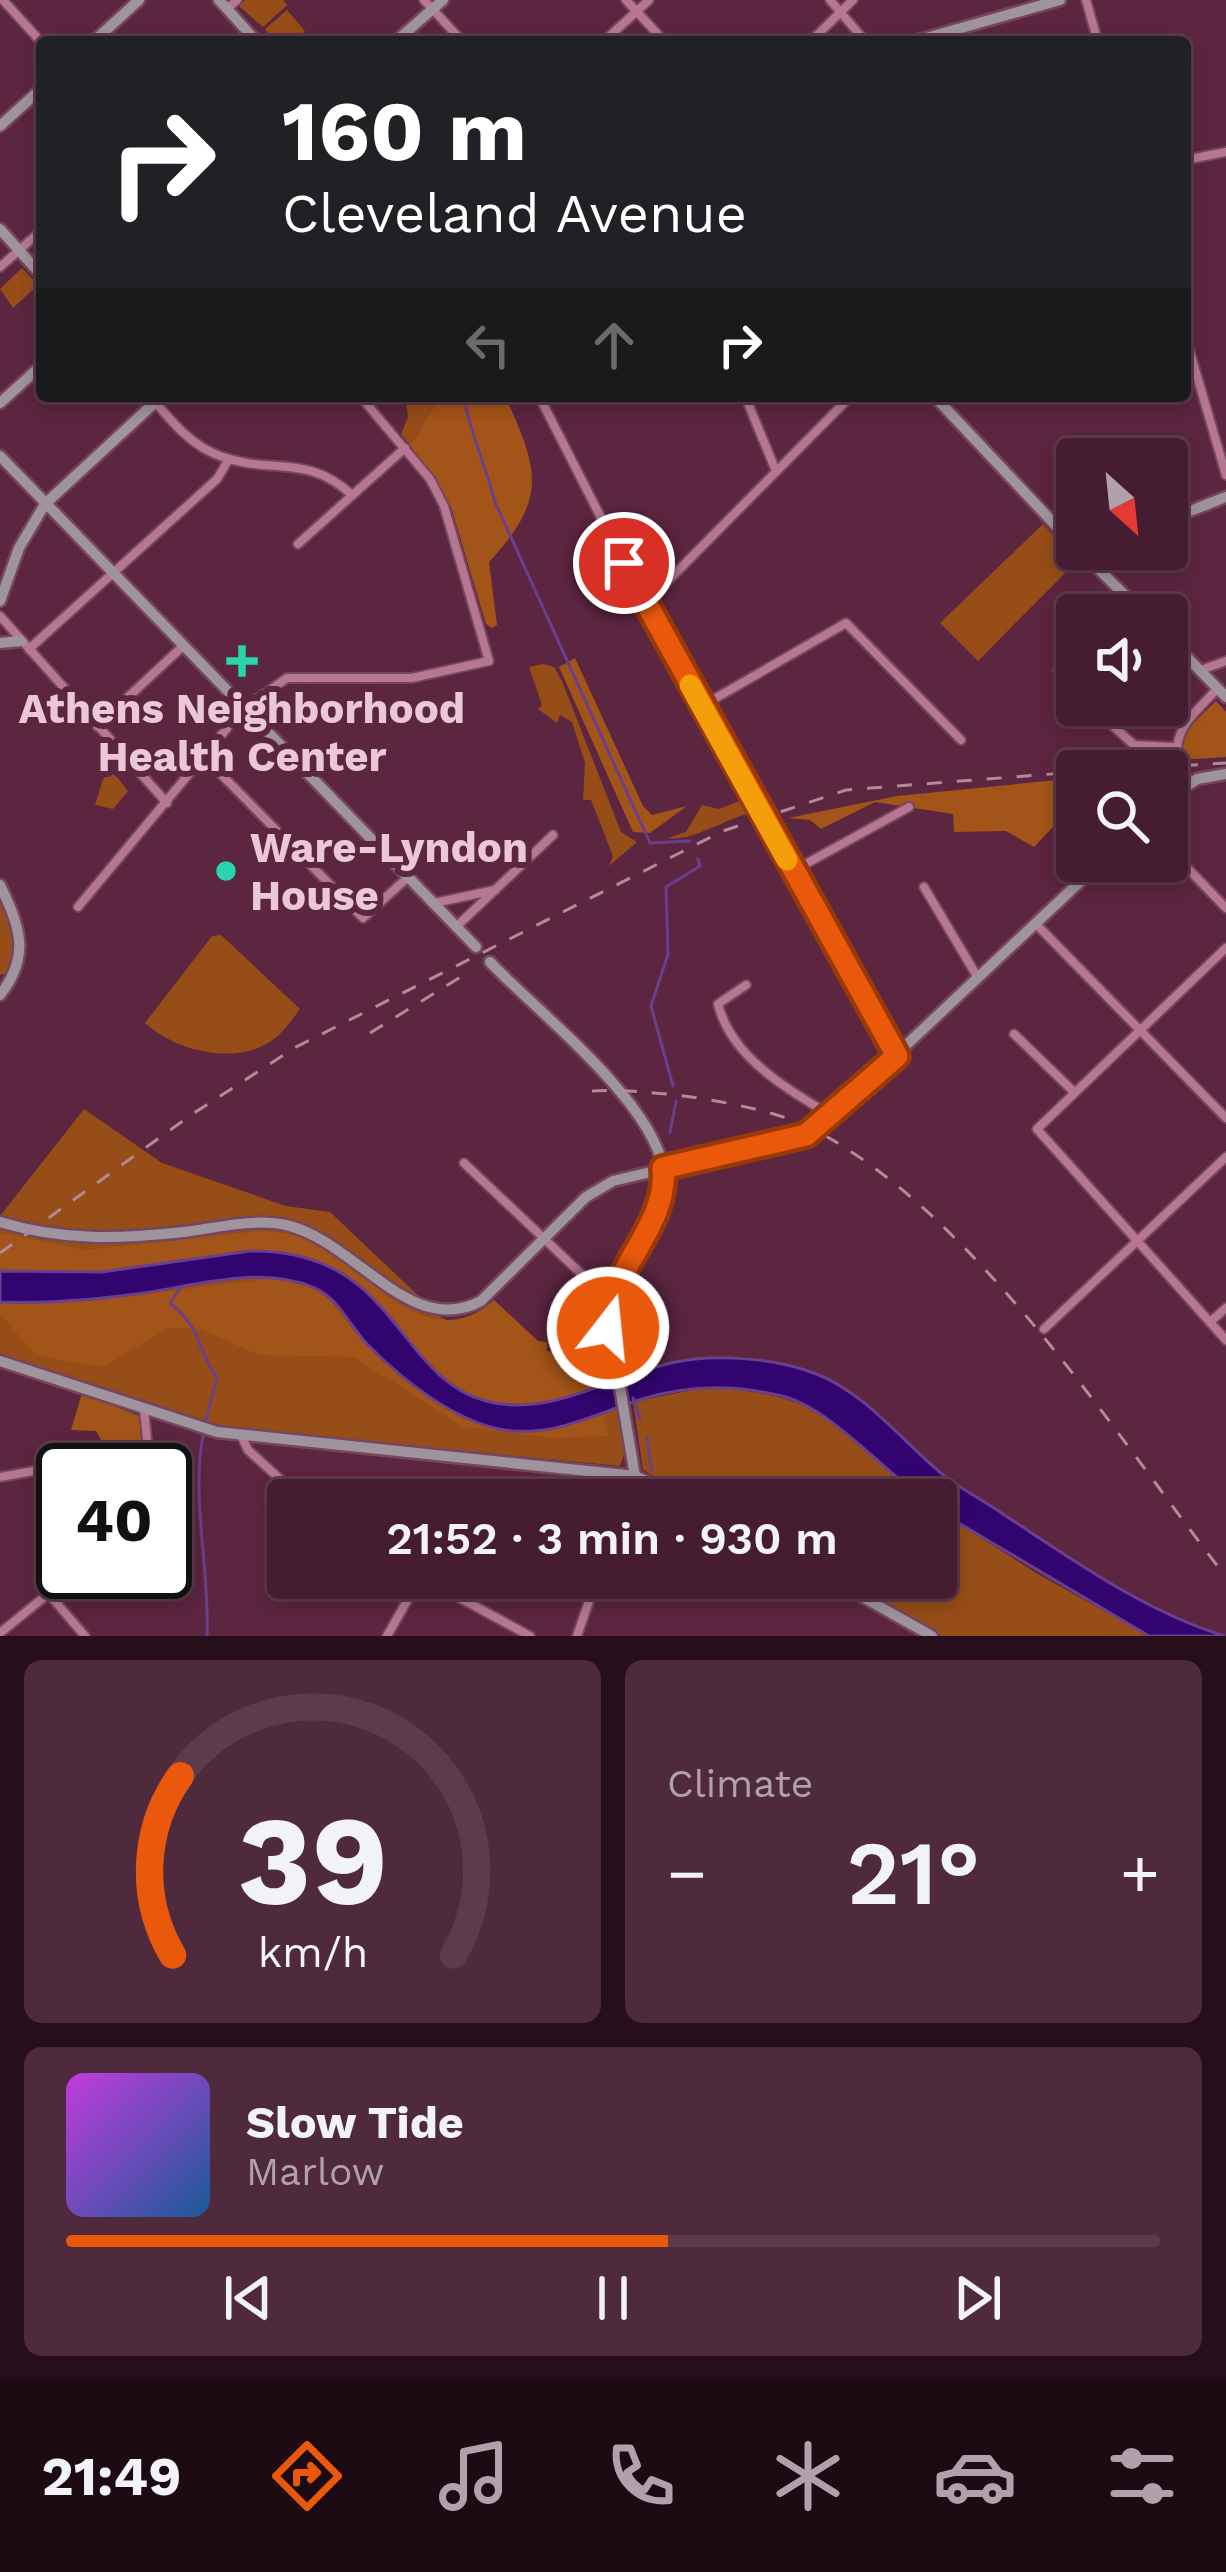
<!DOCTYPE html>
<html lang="en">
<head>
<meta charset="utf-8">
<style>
	:root { --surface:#451c30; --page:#4f293c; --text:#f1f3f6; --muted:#b0a1ab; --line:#5d3a4c; --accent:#ea580c }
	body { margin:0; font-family:"Work Sans",sans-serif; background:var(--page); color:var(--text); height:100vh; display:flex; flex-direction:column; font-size:45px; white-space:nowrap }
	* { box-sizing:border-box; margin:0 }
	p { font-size:39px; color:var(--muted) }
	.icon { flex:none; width:66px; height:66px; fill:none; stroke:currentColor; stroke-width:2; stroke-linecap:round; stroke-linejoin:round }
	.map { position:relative; height:1636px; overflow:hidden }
	.panel { display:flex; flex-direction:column; gap:24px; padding:24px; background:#260f1a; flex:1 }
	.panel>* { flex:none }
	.hud { position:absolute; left:36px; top:36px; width:1155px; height:366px; border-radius:12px; box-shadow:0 6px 18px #0003,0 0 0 3px var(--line); background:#202124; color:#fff; overflow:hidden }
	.needle { width:78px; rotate:153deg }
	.fabs { position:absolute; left:1056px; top:438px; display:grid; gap:24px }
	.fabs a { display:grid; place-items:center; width:132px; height:132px; border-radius:12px; background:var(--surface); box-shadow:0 6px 18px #0003,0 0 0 3px var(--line); font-size:60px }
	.speed { position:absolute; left:36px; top:1443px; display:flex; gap:24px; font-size:60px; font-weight:700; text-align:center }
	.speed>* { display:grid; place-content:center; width:156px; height:156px; border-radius:50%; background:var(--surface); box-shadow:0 6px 18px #0003,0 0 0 3px var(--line); line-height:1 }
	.speed .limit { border:6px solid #111; border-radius:18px; background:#fff; color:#111 }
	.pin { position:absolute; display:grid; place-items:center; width:102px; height:102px; color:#fff; margin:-51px; border:6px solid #fff; border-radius:50%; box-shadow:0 3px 12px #0007 }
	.me { position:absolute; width:132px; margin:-66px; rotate:16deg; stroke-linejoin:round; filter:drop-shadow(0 0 9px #0008) }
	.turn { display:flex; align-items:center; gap:42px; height:252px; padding:0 48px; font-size:54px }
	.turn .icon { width:156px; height:156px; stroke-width:2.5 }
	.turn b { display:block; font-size:84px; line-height:102px }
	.lanes { display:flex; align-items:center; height:114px; padding:0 48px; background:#0003; justify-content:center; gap:60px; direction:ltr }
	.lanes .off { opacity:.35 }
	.big { font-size:90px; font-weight:600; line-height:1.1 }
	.panel .tile { flex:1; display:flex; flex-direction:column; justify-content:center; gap:18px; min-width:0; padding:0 42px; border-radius:18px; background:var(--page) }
	.panel .dial { align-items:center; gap:0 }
	.dial svg { height:312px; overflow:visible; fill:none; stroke:var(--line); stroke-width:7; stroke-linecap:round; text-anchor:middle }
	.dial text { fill:var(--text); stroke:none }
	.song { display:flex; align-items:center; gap:36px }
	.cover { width:144px; height:144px; border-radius:18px; background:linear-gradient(135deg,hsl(290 70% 55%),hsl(210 70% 35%)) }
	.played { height:12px; border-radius:6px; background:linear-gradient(90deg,var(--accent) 55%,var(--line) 55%) }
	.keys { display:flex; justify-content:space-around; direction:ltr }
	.heat { display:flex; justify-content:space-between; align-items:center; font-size:66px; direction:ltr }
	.panel .tiles { flex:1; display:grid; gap:24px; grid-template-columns:1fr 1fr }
	.tile:last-child { grid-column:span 2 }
	.trip { position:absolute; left:267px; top:1479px; width:690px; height:120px; border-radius:12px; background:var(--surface); box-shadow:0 6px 18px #0003,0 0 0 3px var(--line); font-weight:600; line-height:120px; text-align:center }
	.tabs { display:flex; height:192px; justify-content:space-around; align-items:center; background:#1c0b13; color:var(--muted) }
	.tabs .icon { width:84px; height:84px }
	.tabs .selected { color:var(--accent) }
	.tabs b { font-size:54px; color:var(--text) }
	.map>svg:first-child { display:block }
	.green { fill:#964d18 }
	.forest { fill:#a35419 }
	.water { fill:#32046f; stroke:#6a3f8e; stroke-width:3 }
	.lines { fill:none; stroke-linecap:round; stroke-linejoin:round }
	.stream { stroke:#6a3f8e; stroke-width:3 }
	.street-casing { stroke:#76465f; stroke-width:12 }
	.secondary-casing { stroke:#76465f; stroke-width:15 }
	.street { stroke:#b77793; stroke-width:8 }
	.secondary { stroke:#9f939d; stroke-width:10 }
	.rail { stroke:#b3899c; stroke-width:3; stroke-dasharray:15 15; stroke-linecap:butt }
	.route-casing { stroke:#983908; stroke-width:30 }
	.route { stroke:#ea580c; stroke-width:21 }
	.slow { stroke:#f59e0b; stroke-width:21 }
	.poi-dot { fill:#29d5ad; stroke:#5c2540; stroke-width:4.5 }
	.labels { text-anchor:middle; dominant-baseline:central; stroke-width:12; stroke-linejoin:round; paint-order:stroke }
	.poi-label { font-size:42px; font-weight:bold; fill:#ebc8d6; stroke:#5c2540 }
</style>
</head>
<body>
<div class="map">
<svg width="1226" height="1636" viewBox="0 0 1226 1636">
	<rect width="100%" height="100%" fill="#5c2540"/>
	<g class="green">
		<path d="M245 0H283L287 5 263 27 239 6Z"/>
		<path d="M287 10 305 31 292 42H272L265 29Z"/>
		<path d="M22 268 38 285 13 308 0 289Z"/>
		<path d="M405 396H429L436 404 410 445 401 434 408 417Z"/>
		<path d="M1043 524 1077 561 978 661 940 623Z"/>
		<path d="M543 664 554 667 562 681 621 832 637 842 609 866 613 856 591 800H583L585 763 572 722 560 715 557 723 538 709 542 705 529 667Z"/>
		<path d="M112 771 128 791 113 809 95 805 103 779Z"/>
		<path d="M749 797 755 812C727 817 693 842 668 838L686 832 702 805 719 809Z"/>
		<path d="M0 894 18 932 14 971 0 975Z"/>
		<path d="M221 935 300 1009C291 1021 281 1036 268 1043 231 1065 174 1050 145 1023L212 936Z"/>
		<path d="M84 1109 162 1163 286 1206 330 1212 442 1318 541 1356 606 1355 628 1445 620 1466 232 1429 0 1354V1216Z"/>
		<path d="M708 1387C834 1396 835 1428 924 1500H697L643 1470 633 1402Z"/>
		<path d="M936 1509 1036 1573 1149 1636H941L838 1578H936Z"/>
	</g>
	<g class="forest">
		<path d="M429 396H505C540 472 547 499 489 562L497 625 492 628 486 624 451 507 410 445 436 404Z"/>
		<path d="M575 658 643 806 652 815 687 806 650 833 633 832 559 667Z"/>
		<path d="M1216 701 1226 712V757L1179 760 1188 728Z"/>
		<path d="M1077 778V798L1067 800 1065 814 1034 847 1006 831 954 832 953 814 875 802 821 829 810 820 788 818 897 796Z"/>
		<path d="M259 1231C278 1232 298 1234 315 1243 372 1272 427 1359 494 1300L538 1341 547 1342V1351L589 1354 591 1344 604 1343 615 1385C576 1394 527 1410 488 1402 419 1388 393 1284 320 1263 245 1242 177 1267 101 1272 68 1274 34 1273 0 1271V1232L85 1250Z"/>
		<path d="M268 1279C339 1287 325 1304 370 1347 438 1412 511 1451 603 1415L610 1436 551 1438 464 1427 354 1357 258 1355 202 1329 168 1328 102 1367 53 1359 33 1352 0 1314V1302L84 1301Z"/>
		<path d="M82 1393 139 1416 142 1444 106 1449 96 1431 71 1430Z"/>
	</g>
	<path class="water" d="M250 1251C397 1249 395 1377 486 1401 548 1418 613 1376 671 1363 714 1353 773 1358 814 1373 865 1392 902 1441 942 1474 961 1489 983 1500 1003 1514 1072 1559 1145 1612 1225 1636H1149L947 1516 936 1509V1500C906 1500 840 1410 782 1396 733 1384 686 1385 639 1400 592 1415 551 1439 499 1429 452 1419 403 1380 370 1347 351 1329 340 1299 315 1288 261 1264 191 1287 136 1294 90 1300 46 1304 0 1302V1271L102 1272Z"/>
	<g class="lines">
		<g class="stream">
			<path d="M465 396C464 416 489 476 495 502L650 843 690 841"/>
			<path d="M673 1086 651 1006 668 954 666 887 700 866 698 859"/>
			<path d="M670 1132 676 1101"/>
			<path d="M181 1287 170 1303C205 1332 195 1349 217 1377L206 1420"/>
			<path d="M633 1398 640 1419"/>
			<path d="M203 1436C191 1497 210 1572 207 1636"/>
			<path d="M647 1437 650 1459"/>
			<path d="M650 1463 652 1470"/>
		</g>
		<g class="street-casing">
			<g id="street">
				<path d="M3 0 42 43"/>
				<path d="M424 0 463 42"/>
				<path d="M626 0 665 42"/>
				<path d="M830 0 866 42"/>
				<path d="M1086 0 1098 42"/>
				<path d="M227 9 237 0"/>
				<path d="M603 42 649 0"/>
				<path d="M810 42 853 0"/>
				<path d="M1185 160 1226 152"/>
				<path d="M0 267 42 230"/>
				<path d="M1185 335 1226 475"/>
				<path d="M539 396 645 604 896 1054"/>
				<path d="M745 396 776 471"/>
				<path d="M155 402C174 424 192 446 220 456 271 475 307 453 352 495"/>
				<path d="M298 544 405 448"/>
				<path d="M645 604 851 396"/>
				<path d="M0 616 167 803"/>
				<path d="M29 649 217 479 229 459"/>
				<path d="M1058 670 1077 690"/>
				<path d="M1201 670 1226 661"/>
				<path d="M1090 705 1134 745 1174 747"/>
				<path d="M702 706 846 623 961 740"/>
				<path d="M97 726 183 646"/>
				<path d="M204 757 363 918 407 878"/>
				<path d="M1178 787C1173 730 1179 729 1217 689"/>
				<path d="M1167 847 1226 908"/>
				<path d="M793 871 909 807"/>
				<path d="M924 887 978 978"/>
				<path d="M434 903 495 890"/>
				<path d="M78 907 243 709 287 678H412L489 661 444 506 430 479 360 396"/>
				<path d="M1035 923 1226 1118"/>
				<path d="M456 927 553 835"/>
				<path d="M1226 948 1037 1129 1226 1340"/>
				<path d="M746 985 718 1004C731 1057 786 1088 830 1115"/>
				<path d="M1014 1034 1073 1091"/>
				<path d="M464 1163 610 1301"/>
				<path d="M1210 1322 1226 1308"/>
				<path d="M1044 1329 1226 1157"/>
				<path d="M144 1409 150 1470"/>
				<path d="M241 1435 248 1450 303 1500"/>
				<path d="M0 1477 149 1450"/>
				<path d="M627 1500 635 1476"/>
				<path d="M423 1578 530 1636"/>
				<path d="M47 1592 85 1636"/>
				<path d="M0 1633 75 1572"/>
				<path d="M387 1636 420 1578"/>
				<path d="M577 1636 597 1578"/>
			</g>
		</g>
		<g class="secondary-casing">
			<g id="secondary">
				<path d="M219 0 257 42"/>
				<path d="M93 42 139 0"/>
				<path d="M395 42 443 0"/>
				<path d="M912 42 1060 0"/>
				<path d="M0 126 42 88"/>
				<path d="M0 229 42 276"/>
				<path d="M934 396 1077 548"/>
				<path d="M0 403 42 365"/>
				<path d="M0 456 476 947"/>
				<path d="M1167 520 1226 497"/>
				<path d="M1078 549 1145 615"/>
				<path d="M0 601 19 548 45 504 162 396"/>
				<path d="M1167 637 1226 697"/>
				<path d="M0 643 21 641"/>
				<path d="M1167 799 1197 779 1226 774"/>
				<path d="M0 885C20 927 31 956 0 995"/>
				<path d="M490 962C537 1012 669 1113 664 1183 661 1222 627 1266 610 1301L608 1317 635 1476"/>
				<path d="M0 1222C63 1241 119 1239 184 1232 216 1228 254 1218 286 1225 356 1241 410 1339 481 1301L586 1197 613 1181 806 1135 820 1126 1102 861"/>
				<path d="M0 1361 217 1432 635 1476 689 1500"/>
				<path d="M829 1578 932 1636"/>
			</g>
		</g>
		<use href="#street" class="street"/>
		<use href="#secondary" class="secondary"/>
		<g class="rail">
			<path d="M1093 771 1226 763"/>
			<path d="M370 1033 467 973"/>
			<path d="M592 1091C649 1088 764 1103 815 1130 978 1217 1113 1432 1226 1577"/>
			<path d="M0 1253 191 1115 296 1047 723 831 846 790 1077 772"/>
		</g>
	</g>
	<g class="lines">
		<g class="route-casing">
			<path id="route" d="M608 1328C607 1270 669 1227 663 1168L806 1135 897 1056 624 563"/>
		</g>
		<use href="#route" class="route"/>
		<path class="slow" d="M690 685 787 860"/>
	</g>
	<g class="poi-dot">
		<path d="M236 643h12v12h12v12h-12v12h-12v-12h-12v-12h12z"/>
		<circle cx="226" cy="871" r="12"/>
	</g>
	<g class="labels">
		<g class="poi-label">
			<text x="242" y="708">Athens Neighborhood<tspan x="242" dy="48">Health Center</tspan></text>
			<text x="250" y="847" text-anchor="start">Ware-Lyndon<tspan x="250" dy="48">House</tspan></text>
		</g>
	</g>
</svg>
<div class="fabs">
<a><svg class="needle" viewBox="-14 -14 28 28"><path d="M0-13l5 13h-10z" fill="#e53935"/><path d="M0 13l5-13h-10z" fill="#b0a1ab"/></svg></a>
<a><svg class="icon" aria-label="sound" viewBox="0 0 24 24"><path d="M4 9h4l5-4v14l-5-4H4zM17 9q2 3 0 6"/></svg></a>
<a><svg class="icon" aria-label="search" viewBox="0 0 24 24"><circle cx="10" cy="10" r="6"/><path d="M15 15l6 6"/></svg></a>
</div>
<div class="speed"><div class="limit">40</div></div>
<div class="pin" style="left:624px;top:563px;background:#d93025"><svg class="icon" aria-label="arrive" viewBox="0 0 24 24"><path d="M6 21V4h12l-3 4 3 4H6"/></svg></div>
<svg class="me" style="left:608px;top:1328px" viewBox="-20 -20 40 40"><circle r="17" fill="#ea580c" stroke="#fff" stroke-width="3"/><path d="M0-11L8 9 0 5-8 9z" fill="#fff"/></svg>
<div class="trip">21:52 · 3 min · 930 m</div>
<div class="hud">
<div class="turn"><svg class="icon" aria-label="right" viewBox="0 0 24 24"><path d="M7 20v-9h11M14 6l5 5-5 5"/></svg><div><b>160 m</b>Cleveland Avenue</div></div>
<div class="lanes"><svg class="icon off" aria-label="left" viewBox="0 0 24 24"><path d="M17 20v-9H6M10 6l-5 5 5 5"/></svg><svg class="icon off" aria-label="ahead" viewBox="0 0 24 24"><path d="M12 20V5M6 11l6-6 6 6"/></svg><svg class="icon" aria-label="right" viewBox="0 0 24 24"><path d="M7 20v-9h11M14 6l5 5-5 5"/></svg></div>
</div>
</div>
<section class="panel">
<div class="tiles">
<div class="tile dial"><svg viewBox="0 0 100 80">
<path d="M14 69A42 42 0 1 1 86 69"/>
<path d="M14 69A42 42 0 0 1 16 23" stroke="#ea580c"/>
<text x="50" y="56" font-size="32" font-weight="700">39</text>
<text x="50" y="72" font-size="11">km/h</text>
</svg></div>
<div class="tile"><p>Climate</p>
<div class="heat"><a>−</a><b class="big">21°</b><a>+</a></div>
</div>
<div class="tile">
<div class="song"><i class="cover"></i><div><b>Slow Tide</b><p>Marlow</p></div></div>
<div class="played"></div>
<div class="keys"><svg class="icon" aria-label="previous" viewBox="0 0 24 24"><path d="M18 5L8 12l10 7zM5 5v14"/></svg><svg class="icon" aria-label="pause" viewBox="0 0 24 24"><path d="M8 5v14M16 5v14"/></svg><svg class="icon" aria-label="next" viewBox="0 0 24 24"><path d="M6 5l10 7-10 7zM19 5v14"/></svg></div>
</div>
</div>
</section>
<nav class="tabs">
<b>21:49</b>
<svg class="icon selected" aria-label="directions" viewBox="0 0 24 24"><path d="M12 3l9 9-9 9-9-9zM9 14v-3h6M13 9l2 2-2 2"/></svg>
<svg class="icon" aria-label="music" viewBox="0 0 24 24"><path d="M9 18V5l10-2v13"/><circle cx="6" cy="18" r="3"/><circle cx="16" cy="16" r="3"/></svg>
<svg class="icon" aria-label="phone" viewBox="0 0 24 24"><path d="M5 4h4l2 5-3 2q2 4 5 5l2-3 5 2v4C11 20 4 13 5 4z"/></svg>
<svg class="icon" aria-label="climate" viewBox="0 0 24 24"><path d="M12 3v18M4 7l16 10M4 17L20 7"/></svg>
<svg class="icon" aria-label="car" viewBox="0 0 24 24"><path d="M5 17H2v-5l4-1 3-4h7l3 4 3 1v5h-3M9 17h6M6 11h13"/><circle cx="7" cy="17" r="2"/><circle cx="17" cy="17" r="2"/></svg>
<svg class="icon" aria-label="filters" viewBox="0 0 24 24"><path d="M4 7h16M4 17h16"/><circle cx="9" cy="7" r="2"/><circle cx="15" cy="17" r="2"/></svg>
</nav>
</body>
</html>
